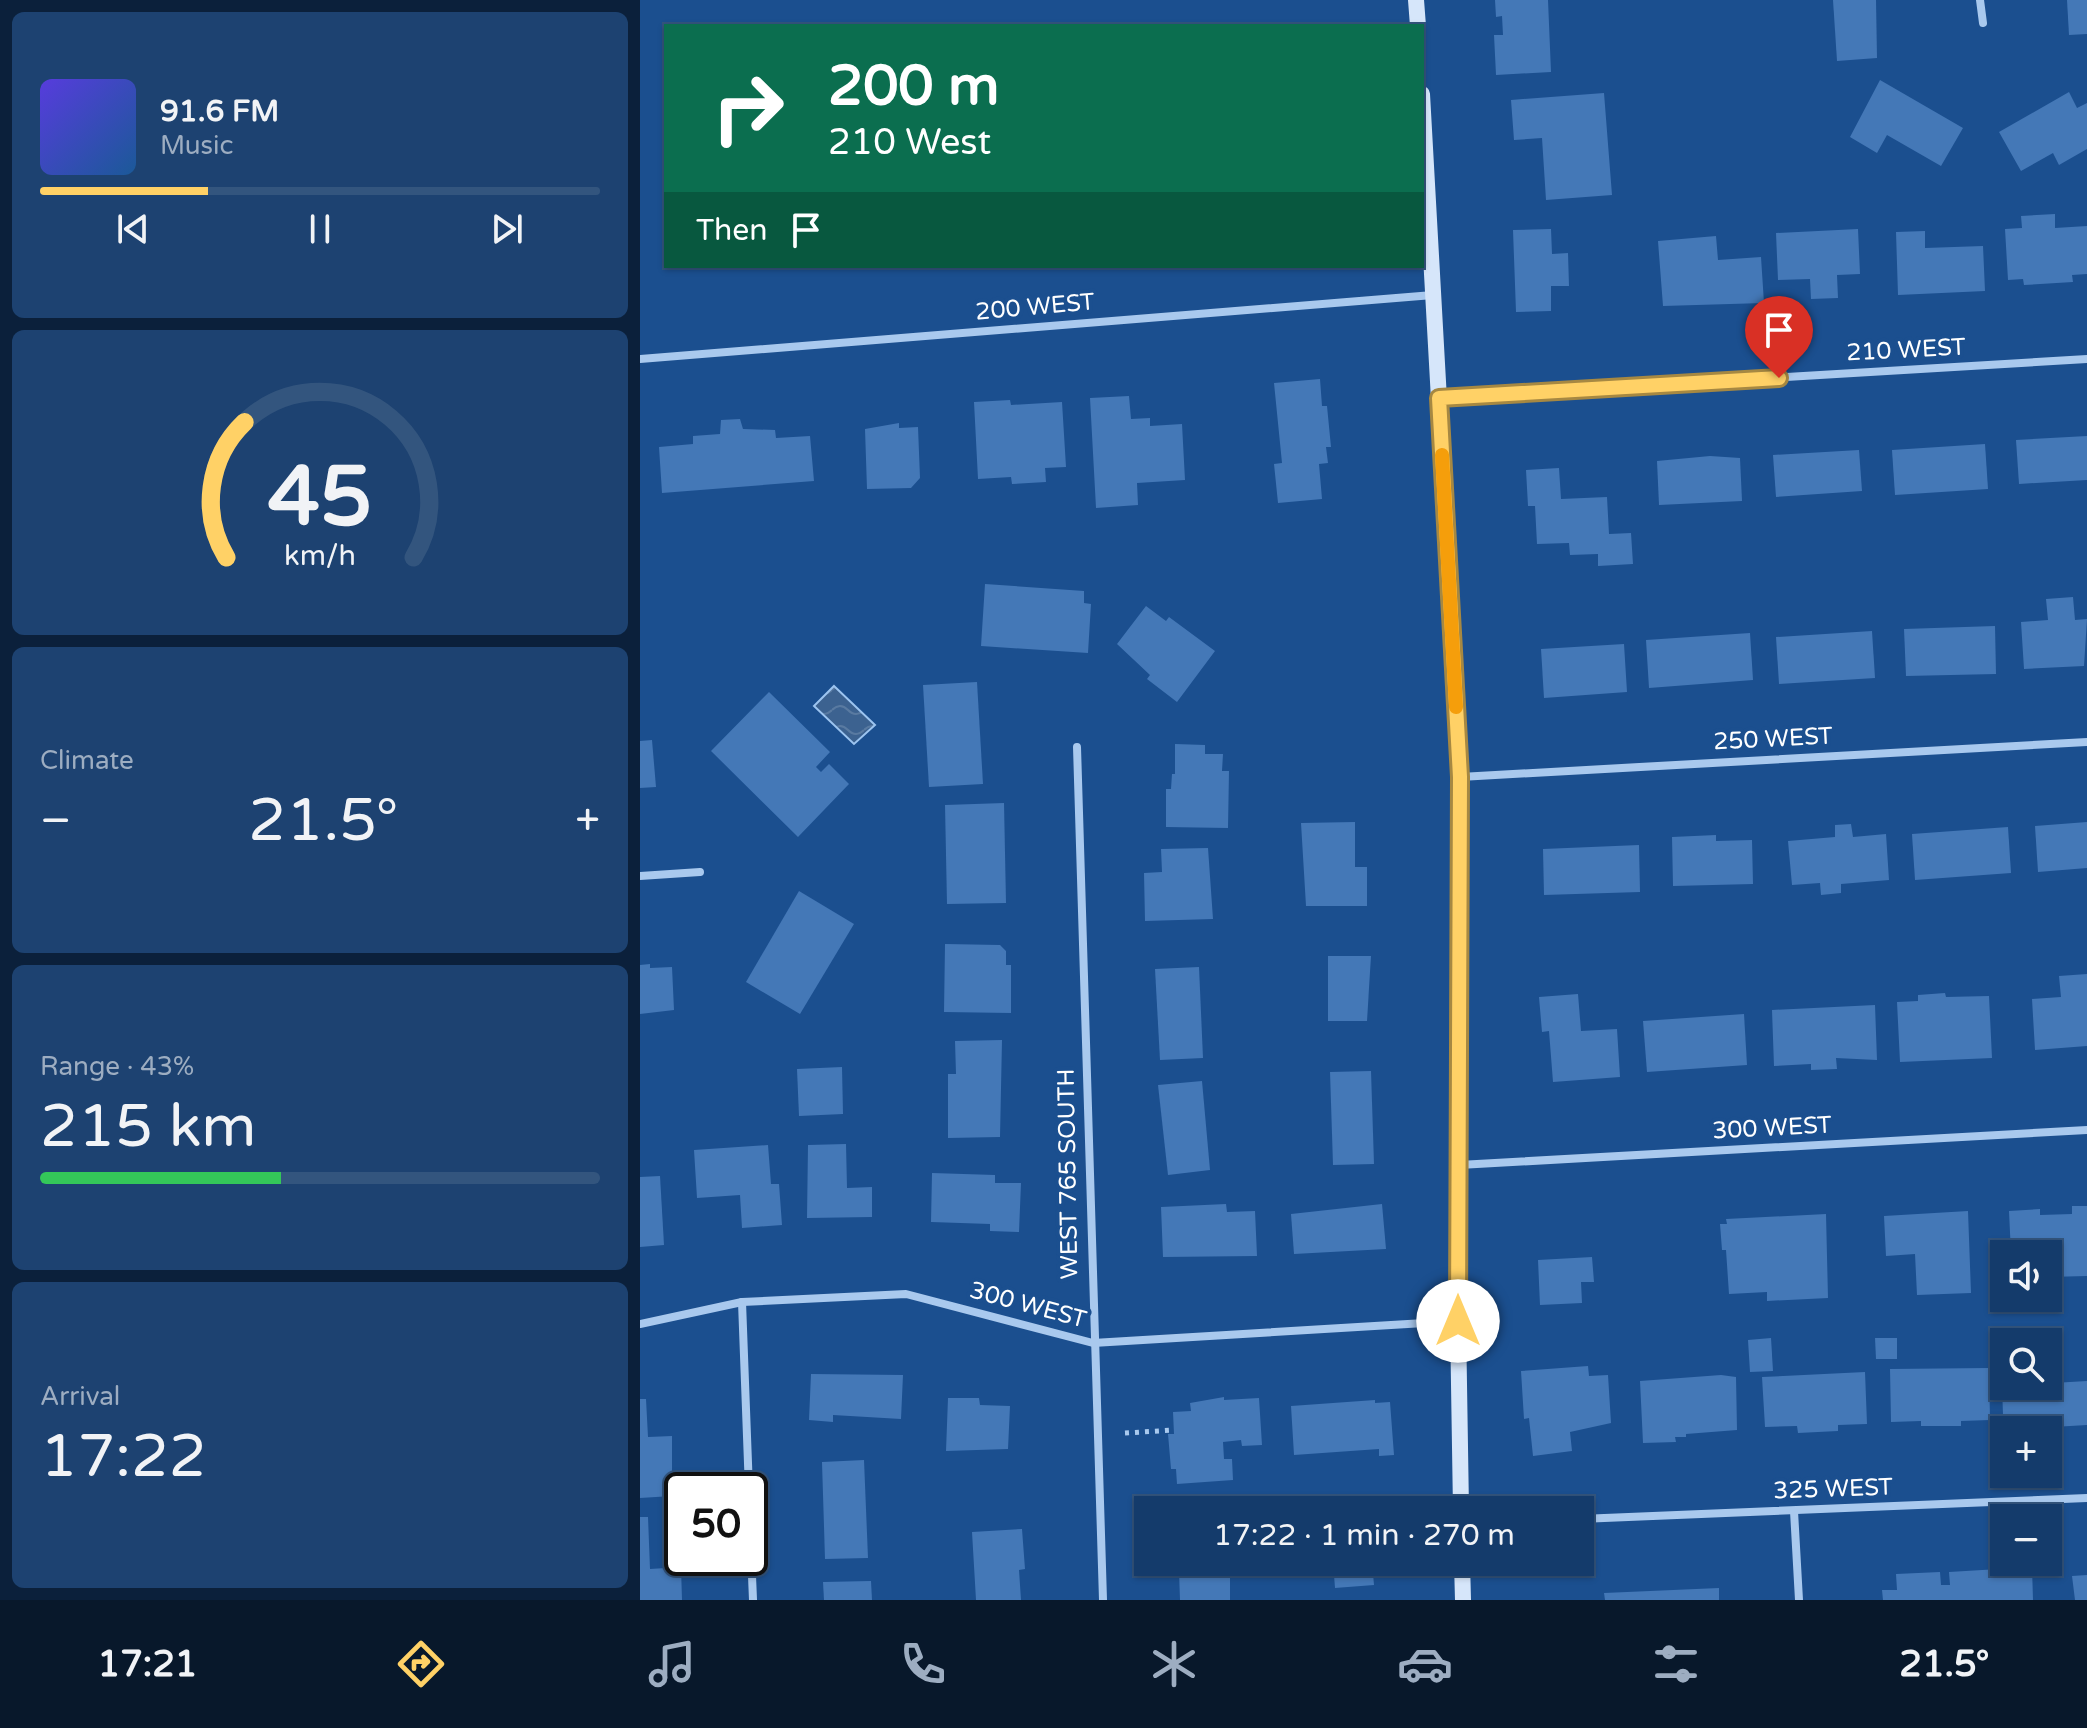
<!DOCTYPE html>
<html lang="en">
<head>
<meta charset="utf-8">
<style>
	:root { --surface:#143b6b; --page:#1d4271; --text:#f1f3f6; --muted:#9dadc1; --line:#33557e; --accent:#ffd166 }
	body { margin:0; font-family:"Varela Round",sans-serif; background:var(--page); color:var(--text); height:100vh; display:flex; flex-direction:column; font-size:30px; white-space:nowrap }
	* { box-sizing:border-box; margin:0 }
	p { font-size:26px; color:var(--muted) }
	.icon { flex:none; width:44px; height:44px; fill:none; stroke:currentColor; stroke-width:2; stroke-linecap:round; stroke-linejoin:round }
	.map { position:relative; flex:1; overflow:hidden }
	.sheet { display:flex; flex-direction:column; gap:12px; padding:12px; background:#0b203b; width:640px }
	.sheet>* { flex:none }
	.hud { position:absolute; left:24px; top:24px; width:760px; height:244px; border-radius:0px; box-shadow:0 2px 6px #0004,0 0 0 2px var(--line); background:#0b6e4f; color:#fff; overflow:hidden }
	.fabs { position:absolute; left:1350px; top:1240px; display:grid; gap:16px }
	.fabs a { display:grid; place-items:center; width:72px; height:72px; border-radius:0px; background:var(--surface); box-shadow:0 2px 6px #0004,0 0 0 2px var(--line); font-size:40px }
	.speed { position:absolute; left:24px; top:1472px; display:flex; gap:16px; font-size:40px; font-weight:700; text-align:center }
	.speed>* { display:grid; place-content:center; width:104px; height:104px; border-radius:50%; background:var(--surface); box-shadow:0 2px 6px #0004,0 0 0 2px var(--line); line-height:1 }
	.speed .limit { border:4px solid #111; border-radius:12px; background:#fff; color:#111 }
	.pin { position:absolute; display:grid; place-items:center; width:68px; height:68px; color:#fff; margin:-82px -34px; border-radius:50% 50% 50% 0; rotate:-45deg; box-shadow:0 0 8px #0007 }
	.pin .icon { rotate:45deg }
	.me { position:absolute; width:88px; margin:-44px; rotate:0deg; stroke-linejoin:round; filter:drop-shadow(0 0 6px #0008) }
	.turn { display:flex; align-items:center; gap:28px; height:168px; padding:0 32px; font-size:36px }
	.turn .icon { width:104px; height:104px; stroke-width:2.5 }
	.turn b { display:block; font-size:56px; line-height:68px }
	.then { display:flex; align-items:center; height:76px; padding:0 32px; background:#0003; gap:16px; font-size:30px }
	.big { font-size:60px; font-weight:600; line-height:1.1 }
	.sheet .card { flex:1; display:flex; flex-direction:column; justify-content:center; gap:12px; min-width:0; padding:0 28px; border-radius:12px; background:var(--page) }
	.sheet .dial { align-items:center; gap:0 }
	.dial svg { height:208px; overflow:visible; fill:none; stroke:var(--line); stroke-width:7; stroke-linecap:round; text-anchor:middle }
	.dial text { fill:var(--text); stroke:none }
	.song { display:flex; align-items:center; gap:24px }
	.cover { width:96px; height:96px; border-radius:12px; background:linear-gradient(135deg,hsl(250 70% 55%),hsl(210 70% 35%)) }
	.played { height:8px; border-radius:4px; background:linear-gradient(90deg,var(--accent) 30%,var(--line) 30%) }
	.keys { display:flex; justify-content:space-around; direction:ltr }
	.heat { display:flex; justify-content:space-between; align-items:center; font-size:44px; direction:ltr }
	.charge { height:12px; border-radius:6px; background:linear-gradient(90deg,#34c759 43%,var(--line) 0) }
	.trip { position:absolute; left:494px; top:1496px; width:460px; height:80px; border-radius:0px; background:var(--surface); box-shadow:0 2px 6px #0004,0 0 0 2px var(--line); font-weight:600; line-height:80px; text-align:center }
	.tab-bar { display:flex; height:128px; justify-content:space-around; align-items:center; background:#08182b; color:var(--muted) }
	.tab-bar .icon { width:56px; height:56px }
	.tab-bar .selected { color:var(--accent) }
	.tab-bar b { font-size:36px; color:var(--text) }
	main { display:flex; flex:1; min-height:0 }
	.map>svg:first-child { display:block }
	.water { fill:url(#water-waves); stroke:#9cc4f0; stroke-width:2 }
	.building { fill:#4478b7 }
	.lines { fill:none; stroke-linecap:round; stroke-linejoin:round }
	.path { stroke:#a9c9ee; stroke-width:5; stroke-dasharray:4 6; stroke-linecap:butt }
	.minor { stroke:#a9c9ee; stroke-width:8 }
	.secondary { stroke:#d6e6fa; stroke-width:16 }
	.route-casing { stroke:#a68842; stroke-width:20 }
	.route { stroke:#ffd166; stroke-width:14 }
	.slow { stroke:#f59e0b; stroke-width:14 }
	.labels { text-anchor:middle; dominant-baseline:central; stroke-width:8; stroke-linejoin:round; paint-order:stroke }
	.street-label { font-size:24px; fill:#fff; stroke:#1b4f8f }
</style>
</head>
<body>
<main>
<section class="sheet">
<div class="card">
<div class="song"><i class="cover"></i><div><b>91.6 FM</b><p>Music</p></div></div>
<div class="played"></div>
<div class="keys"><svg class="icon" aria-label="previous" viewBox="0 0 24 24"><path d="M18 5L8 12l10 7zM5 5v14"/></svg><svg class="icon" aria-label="pause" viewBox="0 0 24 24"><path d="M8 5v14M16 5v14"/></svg><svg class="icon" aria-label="next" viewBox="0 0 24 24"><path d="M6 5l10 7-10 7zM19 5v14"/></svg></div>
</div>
<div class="card dial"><svg viewBox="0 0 100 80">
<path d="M14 69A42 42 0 1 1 86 69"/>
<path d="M14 69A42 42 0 0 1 21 17" stroke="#ffd166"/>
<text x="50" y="56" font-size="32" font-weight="700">45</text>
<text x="50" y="72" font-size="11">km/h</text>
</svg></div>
<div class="card"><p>Climate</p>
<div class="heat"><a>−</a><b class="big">21.5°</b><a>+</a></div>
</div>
<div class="card"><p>Range · 43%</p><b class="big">215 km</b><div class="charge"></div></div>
<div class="card"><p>Arrival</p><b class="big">17:22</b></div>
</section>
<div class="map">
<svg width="1447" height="1600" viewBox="0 0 1447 1600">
	<defs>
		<pattern id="water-waves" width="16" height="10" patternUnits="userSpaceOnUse" patternTransform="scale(2)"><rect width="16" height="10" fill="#3c6290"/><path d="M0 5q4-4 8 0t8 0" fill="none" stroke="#597aa1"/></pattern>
	</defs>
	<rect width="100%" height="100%" fill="#1b4f8f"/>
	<path class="water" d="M194 686 235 725 214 744 174 706Z"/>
	<g class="building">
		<path d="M855 0H908L911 72 856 75 854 35H863L862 16 856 17Z"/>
		<path d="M1193 0H1236L1237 58 1197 61Z"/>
		<path d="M1427 0H1447V34L1429 35Z"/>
		<path d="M1240 80 1323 128 1301 166 1247 135 1237 153 1210 137Z"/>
		<path d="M1429 92 1437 108 1447 103V149L1419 165 1413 153 1381 171 1359 132Z"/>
		<path d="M964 93 972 195 906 200 902 138 874 140 871 100Z"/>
		<path d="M1415 214V228L1447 226V274L1432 275 1433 282 1384 285 1383 279 1368 280 1365 229 1382 228 1381 216Z"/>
		<path d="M911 229 912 254 928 253 929 286H911V311L876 312 873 230Z"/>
		<path d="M1218 229 1220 274 1197 275 1198 298 1171 299 1170 279 1138 280 1136 233Z"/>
		<path d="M1285 231V248L1343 246 1345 291 1258 295 1256 232Z"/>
		<path d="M1076 236 1078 260 1121 257 1124 303 1023 306 1018 241Z"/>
		<path d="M680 379 682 406H687L691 447H686L688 463 679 464 682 499 638 503 634 464 642 463 634 383Z"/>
		<path d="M489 396 491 419 510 418V426L542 424 545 480 497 483 498 505 456 508 450 398Z"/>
		<path d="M370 400 371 405 422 402 426 467 405 468 406 482 372 484 371 477 338 479 334 402Z"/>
		<path d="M100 419 103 429 135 430 136 438 170 436 174 481 22 493 19 447 53 444V436L80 434 81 420Z"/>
		<path d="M259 423V428L278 427 280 478 271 488 227 489 225 429Z"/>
		<path d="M1447 436V480L1379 484 1376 440Z"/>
		<path d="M1345 444 1348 489 1255 495 1252 450Z"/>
		<path d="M1219 450 1222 491 1136 497 1133 455Z"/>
		<path d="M1070 456 1100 458 1102 501 1019 505 1017 461Z"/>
		<path d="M919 468 921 499 967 497 969 534 991 533 993 564 958 566V554L930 555 929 543 897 544 895 506H888L886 470Z"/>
		<path d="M345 584 444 591V603L451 604 448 653 341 646Z"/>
		<path d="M1433 597 1435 620 1447 619 1444 666 1384 669 1381 622 1408 620 1406 599Z"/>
		<path d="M506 606 526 621 529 617 575 651 537 702 507 679 510 675 477 644Z"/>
		<path d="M1355 626 1356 674 1266 676 1264 629Z"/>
		<path d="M1232 631 1235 678 1139 684 1136 637Z"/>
		<path d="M1110 633 1113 680 1009 688 1006 640Z"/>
		<path d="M984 644 987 692 904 698 901 649Z"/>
		<path d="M337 682 343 784 289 787 283 685Z"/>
		<path d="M129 692 190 752 176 767 181 772 189 764 209 784 158 837 71 751Z"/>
		<path d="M12 740 16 787 0 788V741Z"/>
		<path d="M535 744 565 745V754H583L582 771H589L588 828 526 827V789H531L532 774H535Z"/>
		<path d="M364 803 366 903 307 904 305 805Z"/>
		<path d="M715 822V867H727V906H666L661 823Z"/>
		<path d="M1447 822V868L1398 872 1395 826Z"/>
		<path d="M1211 824 1213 837 1246 834 1249 880 1201 884V893L1181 895 1180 883 1152 885 1148 841 1195 837V825Z"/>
		<path d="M1368 827 1371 873 1275 880 1272 834Z"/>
		<path d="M1076 835V841L1112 840 1113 884 1033 886 1032 837Z"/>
		<path d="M999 845 1000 892 904 895 903 849Z"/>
		<path d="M568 848 573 919 505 921 504 873 522 872 521 849Z"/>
		<path d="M159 891 214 924 160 1014 106 982Z"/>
		<path d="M305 944 360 945 366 951V965H371V1013L304 1012Z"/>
		<path d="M688 956H731L727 1021H688Z"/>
		<path d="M10 964V968L32 967 34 1010 0 1014V965Z"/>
		<path d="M559 967 563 1058 520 1060 515 969Z"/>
		<path d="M1447 974V1046L1395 1050 1392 999 1421 997 1419 976Z"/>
		<path d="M1305 993 1306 997 1349 996 1352 1058 1260 1062 1257 1002 1278 1001V995Z"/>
		<path d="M938 994 941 1031 977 1029 980 1077 913 1082 909 1031 902 1032 899 997Z"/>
		<path d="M1235 1005 1237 1060 1196 1058 1197 1069 1171 1070V1064L1134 1066 1132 1010Z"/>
		<path d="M1104 1014 1107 1065 1007 1072 1003 1021Z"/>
		<path d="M362 1040 360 1137 308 1138V1074H316L315 1041Z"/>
		<path d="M202 1067 203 1114 159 1116 157 1069Z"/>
		<path d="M731 1071 734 1164 693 1165 690 1072Z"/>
		<path d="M562 1081 570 1170 528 1175 518 1085Z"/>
		<path d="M206 1144 207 1188 232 1187V1217L167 1218 168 1145Z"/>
		<path d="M128 1145 131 1184H139L142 1225 102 1228 100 1195 57 1198 54 1150Z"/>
		<path d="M292 1173 355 1175V1183H381L379 1232 350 1231V1224L291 1222Z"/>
		<path d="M20 1176 24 1245 0 1247V1177Z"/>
		<path d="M586 1204 587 1212 615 1211 617 1256 523 1257 521 1207Z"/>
		<path d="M742 1204 746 1249 654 1254 651 1214Z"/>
		<path d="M1432 1206H1447V1276L1408 1277V1254H1371L1369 1211 1400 1209V1215L1432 1214Z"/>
		<path d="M1328 1211 1331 1293 1277 1295 1275 1254 1246 1256 1244 1216Z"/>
		<path d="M1186 1214 1188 1298 1127 1301V1292L1089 1294 1086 1250H1082L1080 1224H1087L1086 1219Z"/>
		<path d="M952 1257 954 1282H941L942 1303 900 1305 898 1260Z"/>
		<path d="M1131 1338 1133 1371 1110 1372 1108 1340Z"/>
		<path d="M1235 1338H1257V1359H1236Z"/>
		<path d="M948 1366 949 1376 968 1375 971 1423 930 1432 932 1451 893 1456 889 1418 884 1419 881 1371Z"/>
		<path d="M1349 1368 1350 1420 1321 1421V1426H1281V1421L1251 1422 1250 1369Z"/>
		<path d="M1225 1372 1227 1424 1198 1425V1431L1158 1433 1157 1426 1125 1427 1122 1377Z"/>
		<path d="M171 1374 263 1375 261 1419 193 1415V1422L169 1420Z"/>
		<path d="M1081 1375 1096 1377 1097 1430 1046 1434V1437H1035L1036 1442 1003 1443 1000 1381Z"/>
		<path d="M1447 1381V1425L1380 1429 1379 1414 1363 1415 1362 1386Z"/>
		<path d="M584 1397V1400L619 1398 622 1445 602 1446 601 1440 583 1442 584 1459H592L593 1480 537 1484 536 1469H531L528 1434H534L533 1412 551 1411 550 1403Z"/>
		<path d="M308 1398H339L340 1405 370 1406 368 1449 306 1451Z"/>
		<path d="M0 1399H6L8 1437 32 1436V1496L0 1498Z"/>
		<path d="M735 1400V1403L750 1402 754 1455 739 1456V1449L654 1455 651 1406Z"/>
		<path d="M224 1460 228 1558 185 1559 182 1462Z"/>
		<path d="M729 1497 730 1510H690L689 1500Z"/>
		<path d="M0 1517H8L10 1569 41 1567 42 1600H0Z"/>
		<path d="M382 1529 385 1569 379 1570 381 1600H336L332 1532Z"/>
		<path d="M545 1562H590V1600H540L539 1571 546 1570Z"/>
		<path d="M693 1562H732L734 1585 695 1588Z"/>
		<path d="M1392 1567 1393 1600H1243L1242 1590H1257L1256 1574 1300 1572 1301 1585H1310L1309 1572Z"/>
		<path d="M1447 1575V1600H1435L1432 1576Z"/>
		<path d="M231 1581 232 1600H184L183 1582Z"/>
		<path d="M1079 1588V1600H965L964 1593Z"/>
	</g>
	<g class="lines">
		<path class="path" d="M485 1433 534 1430"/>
		<g class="minor">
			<path d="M1340 0 1343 23"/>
			<path d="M0 359 793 295"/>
			<path d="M799 398 1447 359"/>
			<path d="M437 747 463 1600"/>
			<path d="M820 777 1447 742"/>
			<path d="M0 876 60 872"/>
			<path d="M819 1165 1447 1130"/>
			<path d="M102 1302 109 1490"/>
			<path d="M0 1324 102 1302 266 1294 453 1343 818 1321"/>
			<path d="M1154 1511 1159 1600"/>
			<path d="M940 1519 1447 1498"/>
			<path d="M110 1527 113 1600"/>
		</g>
		<g class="secondary">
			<path d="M776 0 778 26"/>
			<path d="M782 94 820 777 818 1321 821 1510"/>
			<path d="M822 1562 823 1600"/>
		</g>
	</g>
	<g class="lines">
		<g class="route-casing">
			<path id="route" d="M818 1321 820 777 799 398 1139 378"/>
		</g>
		<use href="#route" class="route"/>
		<path class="slow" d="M802 455 816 707"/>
	</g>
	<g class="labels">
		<g class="street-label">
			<text transform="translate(395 307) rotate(-5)">200 WEST</text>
			<text transform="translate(1266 350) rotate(-3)">210 WEST</text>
			<text transform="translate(1133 739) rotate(-3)">250 WEST</text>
			<text transform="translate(1132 1128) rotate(-3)">300 WEST</text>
			<text transform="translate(428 1174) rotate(-91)">WEST 765 SOUTH</text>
			<text transform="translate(388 1305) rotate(15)">300 WEST</text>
			<text transform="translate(1193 1489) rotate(-2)">325 WEST</text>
		</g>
	</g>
</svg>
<div class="fabs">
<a><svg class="icon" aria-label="sound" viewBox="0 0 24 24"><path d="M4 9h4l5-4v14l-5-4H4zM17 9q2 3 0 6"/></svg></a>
<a><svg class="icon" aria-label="search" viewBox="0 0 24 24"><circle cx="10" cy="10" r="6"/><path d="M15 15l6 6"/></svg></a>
<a>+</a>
<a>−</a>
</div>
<div class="speed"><div class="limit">50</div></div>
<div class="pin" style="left:1139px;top:378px;background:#d93025"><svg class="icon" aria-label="arrive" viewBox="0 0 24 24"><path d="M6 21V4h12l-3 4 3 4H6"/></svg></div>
<svg class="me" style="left:818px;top:1321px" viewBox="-20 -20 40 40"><circle r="19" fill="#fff"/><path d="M0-13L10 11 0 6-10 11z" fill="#ffd166"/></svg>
<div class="trip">17:22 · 1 min · 270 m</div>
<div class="hud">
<div class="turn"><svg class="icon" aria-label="right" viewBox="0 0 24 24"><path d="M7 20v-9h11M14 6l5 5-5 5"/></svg><div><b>200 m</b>210 West</div></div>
<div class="then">Then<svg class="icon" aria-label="arrive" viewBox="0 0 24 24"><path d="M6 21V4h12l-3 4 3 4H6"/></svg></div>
</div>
</div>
</main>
<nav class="tab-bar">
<b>17:21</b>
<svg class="icon selected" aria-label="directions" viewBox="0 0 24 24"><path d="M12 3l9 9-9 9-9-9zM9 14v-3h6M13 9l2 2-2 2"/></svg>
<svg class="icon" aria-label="music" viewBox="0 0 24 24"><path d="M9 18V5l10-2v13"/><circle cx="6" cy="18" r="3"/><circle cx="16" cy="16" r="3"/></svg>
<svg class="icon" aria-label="phone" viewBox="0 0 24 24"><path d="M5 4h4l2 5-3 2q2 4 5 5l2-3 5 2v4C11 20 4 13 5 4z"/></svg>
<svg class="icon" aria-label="climate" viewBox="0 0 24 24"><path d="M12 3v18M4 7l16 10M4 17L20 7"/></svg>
<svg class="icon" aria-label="car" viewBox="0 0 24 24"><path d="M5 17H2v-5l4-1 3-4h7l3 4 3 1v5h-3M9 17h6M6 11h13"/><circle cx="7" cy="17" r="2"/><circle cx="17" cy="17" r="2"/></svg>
<svg class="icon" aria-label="filters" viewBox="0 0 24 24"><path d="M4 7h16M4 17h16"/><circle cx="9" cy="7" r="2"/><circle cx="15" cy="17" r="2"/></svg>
<b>21.5°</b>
</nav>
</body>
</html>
